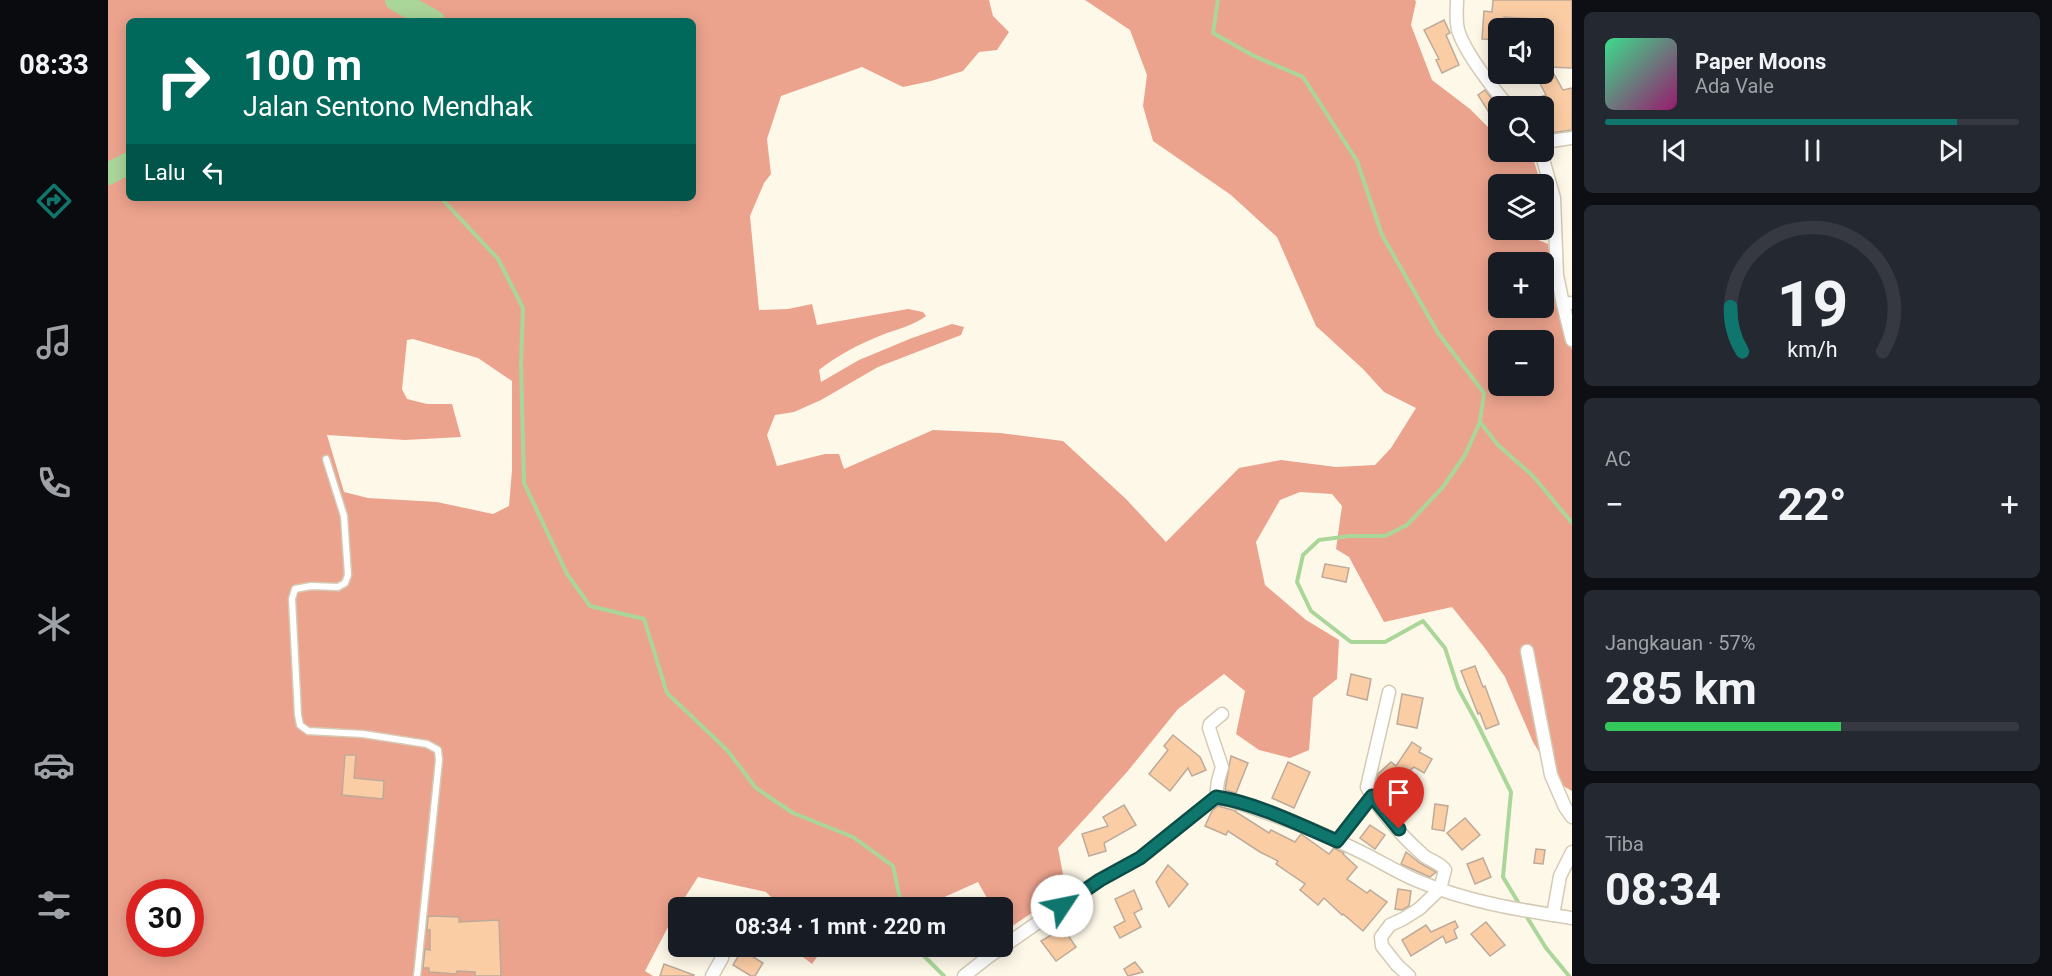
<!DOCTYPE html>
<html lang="id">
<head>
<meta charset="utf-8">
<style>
	:root { --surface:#171b24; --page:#242831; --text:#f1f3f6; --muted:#9ea1a6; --line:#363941; --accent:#0f766e }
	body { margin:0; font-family:Roboto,sans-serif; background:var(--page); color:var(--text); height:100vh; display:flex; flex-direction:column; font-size:22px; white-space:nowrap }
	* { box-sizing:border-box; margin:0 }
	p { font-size:20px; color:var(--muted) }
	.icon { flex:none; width:33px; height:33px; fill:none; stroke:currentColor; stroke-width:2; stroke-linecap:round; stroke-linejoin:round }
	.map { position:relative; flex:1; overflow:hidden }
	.drawer { display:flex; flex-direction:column; gap:12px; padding:12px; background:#0d0f14; width:480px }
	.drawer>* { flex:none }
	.top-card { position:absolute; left:18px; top:18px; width:570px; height:183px; border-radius:9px; box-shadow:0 3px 15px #0003; background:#00695c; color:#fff; overflow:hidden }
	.controls { position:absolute; left:1380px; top:18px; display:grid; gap:12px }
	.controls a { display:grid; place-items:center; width:66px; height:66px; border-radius:9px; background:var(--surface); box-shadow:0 3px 15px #0003; font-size:30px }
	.speed { position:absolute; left:18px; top:879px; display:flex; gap:12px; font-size:30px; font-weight:700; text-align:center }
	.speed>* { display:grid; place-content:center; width:78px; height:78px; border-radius:50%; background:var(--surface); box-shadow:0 3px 15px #0003; line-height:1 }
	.speed .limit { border:9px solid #d22; background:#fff; color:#111 }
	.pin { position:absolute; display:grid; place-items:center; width:51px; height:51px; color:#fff; margin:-62px -26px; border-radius:50% 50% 50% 0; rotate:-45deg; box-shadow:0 0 6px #0007 }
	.pin .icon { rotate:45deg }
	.me { position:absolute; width:66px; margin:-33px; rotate:56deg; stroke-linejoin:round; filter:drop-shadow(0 0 4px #0008) }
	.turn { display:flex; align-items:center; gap:21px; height:126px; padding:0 18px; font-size:27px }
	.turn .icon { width:78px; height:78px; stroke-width:2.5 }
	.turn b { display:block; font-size:42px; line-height:51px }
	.then { display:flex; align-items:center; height:57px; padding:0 18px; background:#0003; gap:12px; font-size:22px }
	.big { font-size:45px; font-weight:700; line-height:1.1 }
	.drawer .widget { flex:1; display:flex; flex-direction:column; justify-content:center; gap:9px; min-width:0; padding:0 21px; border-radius:9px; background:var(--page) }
	.drawer .dial { align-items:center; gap:0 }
	.dial svg { height:156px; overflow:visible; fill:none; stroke:var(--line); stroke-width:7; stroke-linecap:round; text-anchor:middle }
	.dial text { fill:var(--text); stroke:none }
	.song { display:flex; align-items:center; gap:18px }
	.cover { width:72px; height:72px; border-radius:9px; background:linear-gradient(135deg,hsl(150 70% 55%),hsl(320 70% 35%)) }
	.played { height:6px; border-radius:3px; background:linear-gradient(90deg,var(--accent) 85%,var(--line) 85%) }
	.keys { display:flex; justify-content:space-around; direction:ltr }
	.heat { display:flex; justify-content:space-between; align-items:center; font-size:33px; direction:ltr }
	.charge { height:9px; border-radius:4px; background:linear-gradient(90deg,#34c759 57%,var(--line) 0) }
	.trip { position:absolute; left:560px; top:897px; width:345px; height:60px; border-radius:9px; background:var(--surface); box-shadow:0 3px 15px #0003; font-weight:700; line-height:60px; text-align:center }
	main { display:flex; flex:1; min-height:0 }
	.dock { display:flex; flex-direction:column; width:108px; justify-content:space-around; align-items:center; background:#090b0e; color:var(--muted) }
	.dock .icon { width:42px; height:42px }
	.dock .on { color:var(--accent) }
	.dock b { font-size:27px; color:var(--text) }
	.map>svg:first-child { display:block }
	.forest { fill:#eca38d; fill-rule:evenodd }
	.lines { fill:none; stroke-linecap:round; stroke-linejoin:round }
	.stream { stroke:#abd69a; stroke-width:4 }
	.river { stroke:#abd69a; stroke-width:22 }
	.building { fill:#fbcda5; stroke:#beaa99; stroke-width:1.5 }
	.lane-casing { stroke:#d5cbb4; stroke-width:9 }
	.street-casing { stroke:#d5cbb4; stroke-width:15 }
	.lane { stroke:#fff; stroke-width:6 }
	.street { stroke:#fff; stroke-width:12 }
	.route-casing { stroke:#0a4d48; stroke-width:15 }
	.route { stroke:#0f766e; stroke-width:10 }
</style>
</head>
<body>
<main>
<nav class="dock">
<b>08:33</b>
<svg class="icon on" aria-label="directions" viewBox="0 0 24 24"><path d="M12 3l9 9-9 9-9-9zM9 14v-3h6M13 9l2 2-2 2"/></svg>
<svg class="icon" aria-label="music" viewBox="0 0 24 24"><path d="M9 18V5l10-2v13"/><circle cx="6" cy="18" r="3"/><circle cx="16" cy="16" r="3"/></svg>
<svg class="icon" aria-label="phone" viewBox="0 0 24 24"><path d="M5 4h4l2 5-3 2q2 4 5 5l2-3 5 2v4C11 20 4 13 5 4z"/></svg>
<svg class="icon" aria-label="climate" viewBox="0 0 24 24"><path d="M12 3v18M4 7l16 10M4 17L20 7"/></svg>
<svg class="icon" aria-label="car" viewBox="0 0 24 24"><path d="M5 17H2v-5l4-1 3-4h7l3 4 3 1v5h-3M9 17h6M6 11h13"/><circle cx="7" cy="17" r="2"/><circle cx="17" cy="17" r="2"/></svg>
<svg class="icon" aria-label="filters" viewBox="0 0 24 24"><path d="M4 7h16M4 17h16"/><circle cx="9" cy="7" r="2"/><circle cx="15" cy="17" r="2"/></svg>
</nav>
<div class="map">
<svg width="1464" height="976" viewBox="0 0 1464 976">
	<rect width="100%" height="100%" fill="#fef8e9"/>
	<g class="forest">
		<path d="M0 0H881L885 16 901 32 889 50 871 52 855 71 823 81 795 87 754 67 673 96 659 139 663 174 656 183 642 216 651 310 680 309 704 304 709 325 800 309 815 312 818 316C805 326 789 329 774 335 751 344 730 355 711 370L713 382 751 360 804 338 844 324 856 327 853 335 770 367 713 400 686 412 667 415 659 435 669 466 717 454H731L736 469 825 430 892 433 955 441 1018 499 1058 542 1131 468 1173 460 1228 467 1267 465 1283 448 1308 408 1276 392 1255 369 1208 326 1169 237 1123 195 1045 141 1035 106 1039 75 1022 30 977 0H1307L1308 2 1303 25 1324 80 1362 109 1390 137V152H1423L1433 184H1390V230H1416V234L1440 244 1448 290 1464 350V791L1450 783 1425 742 1397 677 1376 647 1344 607 1276 622 1241 557 1228 549 1234 506 1224 494 1192 492 1172 500 1148 542 1157 585 1198 620 1231 640 1229 679 1205 698 1201 750 1182 758 1151 750 1128 734 1137 691 1116 674 1070 709 1019 772 950 848 958 890 897 931 894 926V908L884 907 870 882 832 899 824 907 674 908 658 892 590 877 570 908 537 971 545 976H0ZM21 21H585V198H21ZM1390 262H1436V308H1390ZM305 339 370 358 404 381V470L401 506 385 514 329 502 260 498 236 492 219 435 297 440 353 437 344 404H319L299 399 294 389 299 340ZM1390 340H1436V386H1390ZM32 892H82V944H32Z"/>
		<path d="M682 947V946L716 947 704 964Z"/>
	</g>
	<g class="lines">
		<g class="stream">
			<path d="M1110 0 1105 33 1146 56 1195 77 1249 161 1274 235 1330 333 1376 393 1372 422 1357 455 1335 487 1299 525 1277 536H1242L1211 540 1195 555 1189 582 1203 611 1243 642H1277L1315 621 1337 648 1350 688 1368 721 1403 792 1395 877 1413 907"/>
			<path d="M333 198 390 259 415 308 413 363 416 483 459 574 482 606 536 619 559 693 619 750 648 788 685 813 745 837 785 866 794 908"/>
			<path d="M1372 422 1390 445 1425 476 1464 523"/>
			<path d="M1417 914 1438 948 1461 976"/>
			<path d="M806 946 836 976"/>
		</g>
		<g class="river">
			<path d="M288 0 326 21"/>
			<path d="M0 174 21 163"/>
		</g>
	</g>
	<g class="building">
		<path d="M1385 0H1464V68L1442 67 1455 90 1464 88V130L1436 134V106H1408V105L1438 95 1427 74H1436V28H1425L1426 19 1396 17V28H1390V40L1374 39 1376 11 1384 12Z"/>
		<path d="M1336 20 1342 33 1338 35 1351 65 1334 73 1328 60 1331 59 1316 30Z"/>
		<path d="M1377 90 1390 107V127L1370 95Z"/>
		<path d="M1217 564 1241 568 1238 582 1214 577Z"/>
		<path d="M1367 666 1375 687 1377 686 1391 724 1378 729 1372 713 1370 714 1353 671Z"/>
		<path d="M1243 674 1263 679 1259 700 1239 695Z"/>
		<path d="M1294 694 1315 698 1309 728 1289 724Z"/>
		<path d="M1065 735 1092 757 1098 770 1084 776 1080 768 1062 791 1041 774 1060 750 1056 746Z"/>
		<path d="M1304 742 1313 748 1311 752 1324 759 1316 773 1306 767 1280 790 1269 779 1270 774 1283 762 1288 766Z"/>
		<path d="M237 755H248L246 778 276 781 275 799 234 795Z"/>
		<path d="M1123 756 1140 763 1128 793 1117 790Z"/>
		<path d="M1180 762 1202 772 1186 808 1164 798Z"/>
		<path d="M1286 792 1301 802 1291 817 1279 803Z"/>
		<path d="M1327 804 1340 806 1336 831 1324 829Z"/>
		<path d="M1016 805 1028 825 996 843 998 851 981 856 974 834 1000 826 995 817Z"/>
		<path d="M1110 806 1128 811V812L1161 833 1163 830 1187 842 1193 834 1221 854 1226 848 1236 853 1235 854 1249 867 1239 879 1259 893 1262 890 1279 902 1255 931 1235 914 1234 915 1216 898 1210 905 1192 890 1197 884 1168 864 1170 861 1152 852 1120 831 1118 835 1097 826 1104 811Z"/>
		<path d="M1357 818 1372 835 1354 850 1339 833Z"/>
		<path d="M1262 825 1277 835 1267 849 1252 838Z"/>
		<path d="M1428 849 1437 850 1435 864 1426 863Z"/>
		<path d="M1298 852 1312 863 1328 872 1322 877 1293 864Z"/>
		<path d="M1375 858 1383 877 1367 884 1359 864Z"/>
		<path d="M1060 865 1080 884 1061 907 1048 882Z"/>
		<path d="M1290 889 1303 891 1301 906 1294 910 1287 909Z"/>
		<path d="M1026 890 1034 909 1026 913 1033 927 1012 938 1006 927 1017 921 1007 899Z"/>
		<path d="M323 916 351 917V922L391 920 393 976H367V972L349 971 348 974 321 972V968H315L317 949 322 950V930H319L320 917Z"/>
		<path d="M1347 921 1350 927 1346 930 1349 938 1338 943 1335 936 1303 956 1294 940 1318 925 1323 932Z"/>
		<path d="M1378 922 1397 945 1382 956 1363 934Z"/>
		<path d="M955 928 968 947 948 961 933 941Z"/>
		<path d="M634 950 655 963 647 976H643L625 965Z"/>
		<path d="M1027 962 1035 972 1020 976 1016 969Z"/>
		<path d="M556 964 586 975V976H552Z"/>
	</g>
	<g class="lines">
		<g class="lane-casing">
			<path id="lane" d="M218 459 236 516 240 575 237 583 230 587 203 586 187 589 184 599 190 715 192 725 200 731 255 734 319 744 330 750 331 760 309 976"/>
		</g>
		<g class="street-casing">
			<g id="street">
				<path d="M1349 0C1349 11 1347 22 1351 33 1359 55 1385 88 1400 106"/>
				<path d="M1436 142 1464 138"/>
				<path d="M1433 152 1446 198 1449 275 1455 304 1464 303"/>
				<path d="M1455 304 1464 340"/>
				<path d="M1419 651 1443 775 1457 807 1464 817"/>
				<path d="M1281 692 1259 787C1272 812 1293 835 1314 854 1321 861 1332 862 1337 870L1332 889 1311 909 1295 919 1282 925 1273 937 1274 946 1289 965 1301 976"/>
				<path d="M1108 797 1110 781 1114 767 1101 728 1102 724 1114 714"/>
				<path d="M1229 841 1264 796"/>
				<path d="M1445 915 1452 876 1464 852"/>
				<path d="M604 976 614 958"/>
				<path d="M856 976 880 957 991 880 1032 858 1108 797C1125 800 1140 806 1156 812 1189 823 1221 836 1253 852 1272 861 1290 873 1310 881 1360 902 1411 910 1464 918"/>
			</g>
		</g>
		<use href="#lane" class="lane"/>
		<use href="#street" class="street"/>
	</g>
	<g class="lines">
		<g class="route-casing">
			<path id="route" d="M954 906 992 880 1032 858 1108 797C1148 803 1192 825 1229 841L1264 796 1291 829"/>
		</g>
		<use href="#route" class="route"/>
	</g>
</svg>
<div class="controls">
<a><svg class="icon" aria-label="sound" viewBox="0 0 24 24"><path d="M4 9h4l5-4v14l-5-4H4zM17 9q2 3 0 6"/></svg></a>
<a><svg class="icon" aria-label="search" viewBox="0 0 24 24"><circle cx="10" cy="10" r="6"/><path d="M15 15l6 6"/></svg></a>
<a><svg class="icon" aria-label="layers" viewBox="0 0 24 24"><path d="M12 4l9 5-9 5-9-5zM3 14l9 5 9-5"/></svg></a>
<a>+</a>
<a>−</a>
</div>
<div class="speed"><div class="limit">30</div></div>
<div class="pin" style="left:1291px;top:829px;background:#d93025"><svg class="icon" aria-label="arrive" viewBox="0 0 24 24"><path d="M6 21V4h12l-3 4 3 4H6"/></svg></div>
<svg class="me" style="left:954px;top:906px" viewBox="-20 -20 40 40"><circle r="19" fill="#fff"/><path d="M0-13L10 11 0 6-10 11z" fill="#0f766e"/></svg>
<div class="trip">08:34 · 1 mnt · 220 m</div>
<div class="top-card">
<div class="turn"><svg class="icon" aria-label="right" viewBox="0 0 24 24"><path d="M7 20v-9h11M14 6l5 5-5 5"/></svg><div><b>100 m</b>Jalan Sentono Mendhak</div></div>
<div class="then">Lalu<svg class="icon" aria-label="left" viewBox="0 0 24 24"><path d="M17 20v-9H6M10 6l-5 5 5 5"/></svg></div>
</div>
</div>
<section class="drawer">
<div class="widget">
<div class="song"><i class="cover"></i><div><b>Paper Moons</b><p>Ada Vale</p></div></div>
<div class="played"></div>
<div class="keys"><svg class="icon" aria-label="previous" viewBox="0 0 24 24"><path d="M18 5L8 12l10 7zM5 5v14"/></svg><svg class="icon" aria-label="pause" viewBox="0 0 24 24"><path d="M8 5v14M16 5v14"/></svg><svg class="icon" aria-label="next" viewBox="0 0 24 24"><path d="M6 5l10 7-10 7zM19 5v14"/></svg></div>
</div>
<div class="widget dial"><svg viewBox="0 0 100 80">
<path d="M14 69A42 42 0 1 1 86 69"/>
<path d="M14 69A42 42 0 0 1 8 46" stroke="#0f766e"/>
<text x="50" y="56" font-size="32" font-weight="700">19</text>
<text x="50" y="72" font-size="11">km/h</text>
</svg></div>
<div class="widget"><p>AC</p>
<div class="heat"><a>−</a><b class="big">22°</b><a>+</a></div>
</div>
<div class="widget"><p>Jangkauan · 57%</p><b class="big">285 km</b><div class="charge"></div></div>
<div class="widget"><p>Tiba</p><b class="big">08:34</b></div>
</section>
</main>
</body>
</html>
